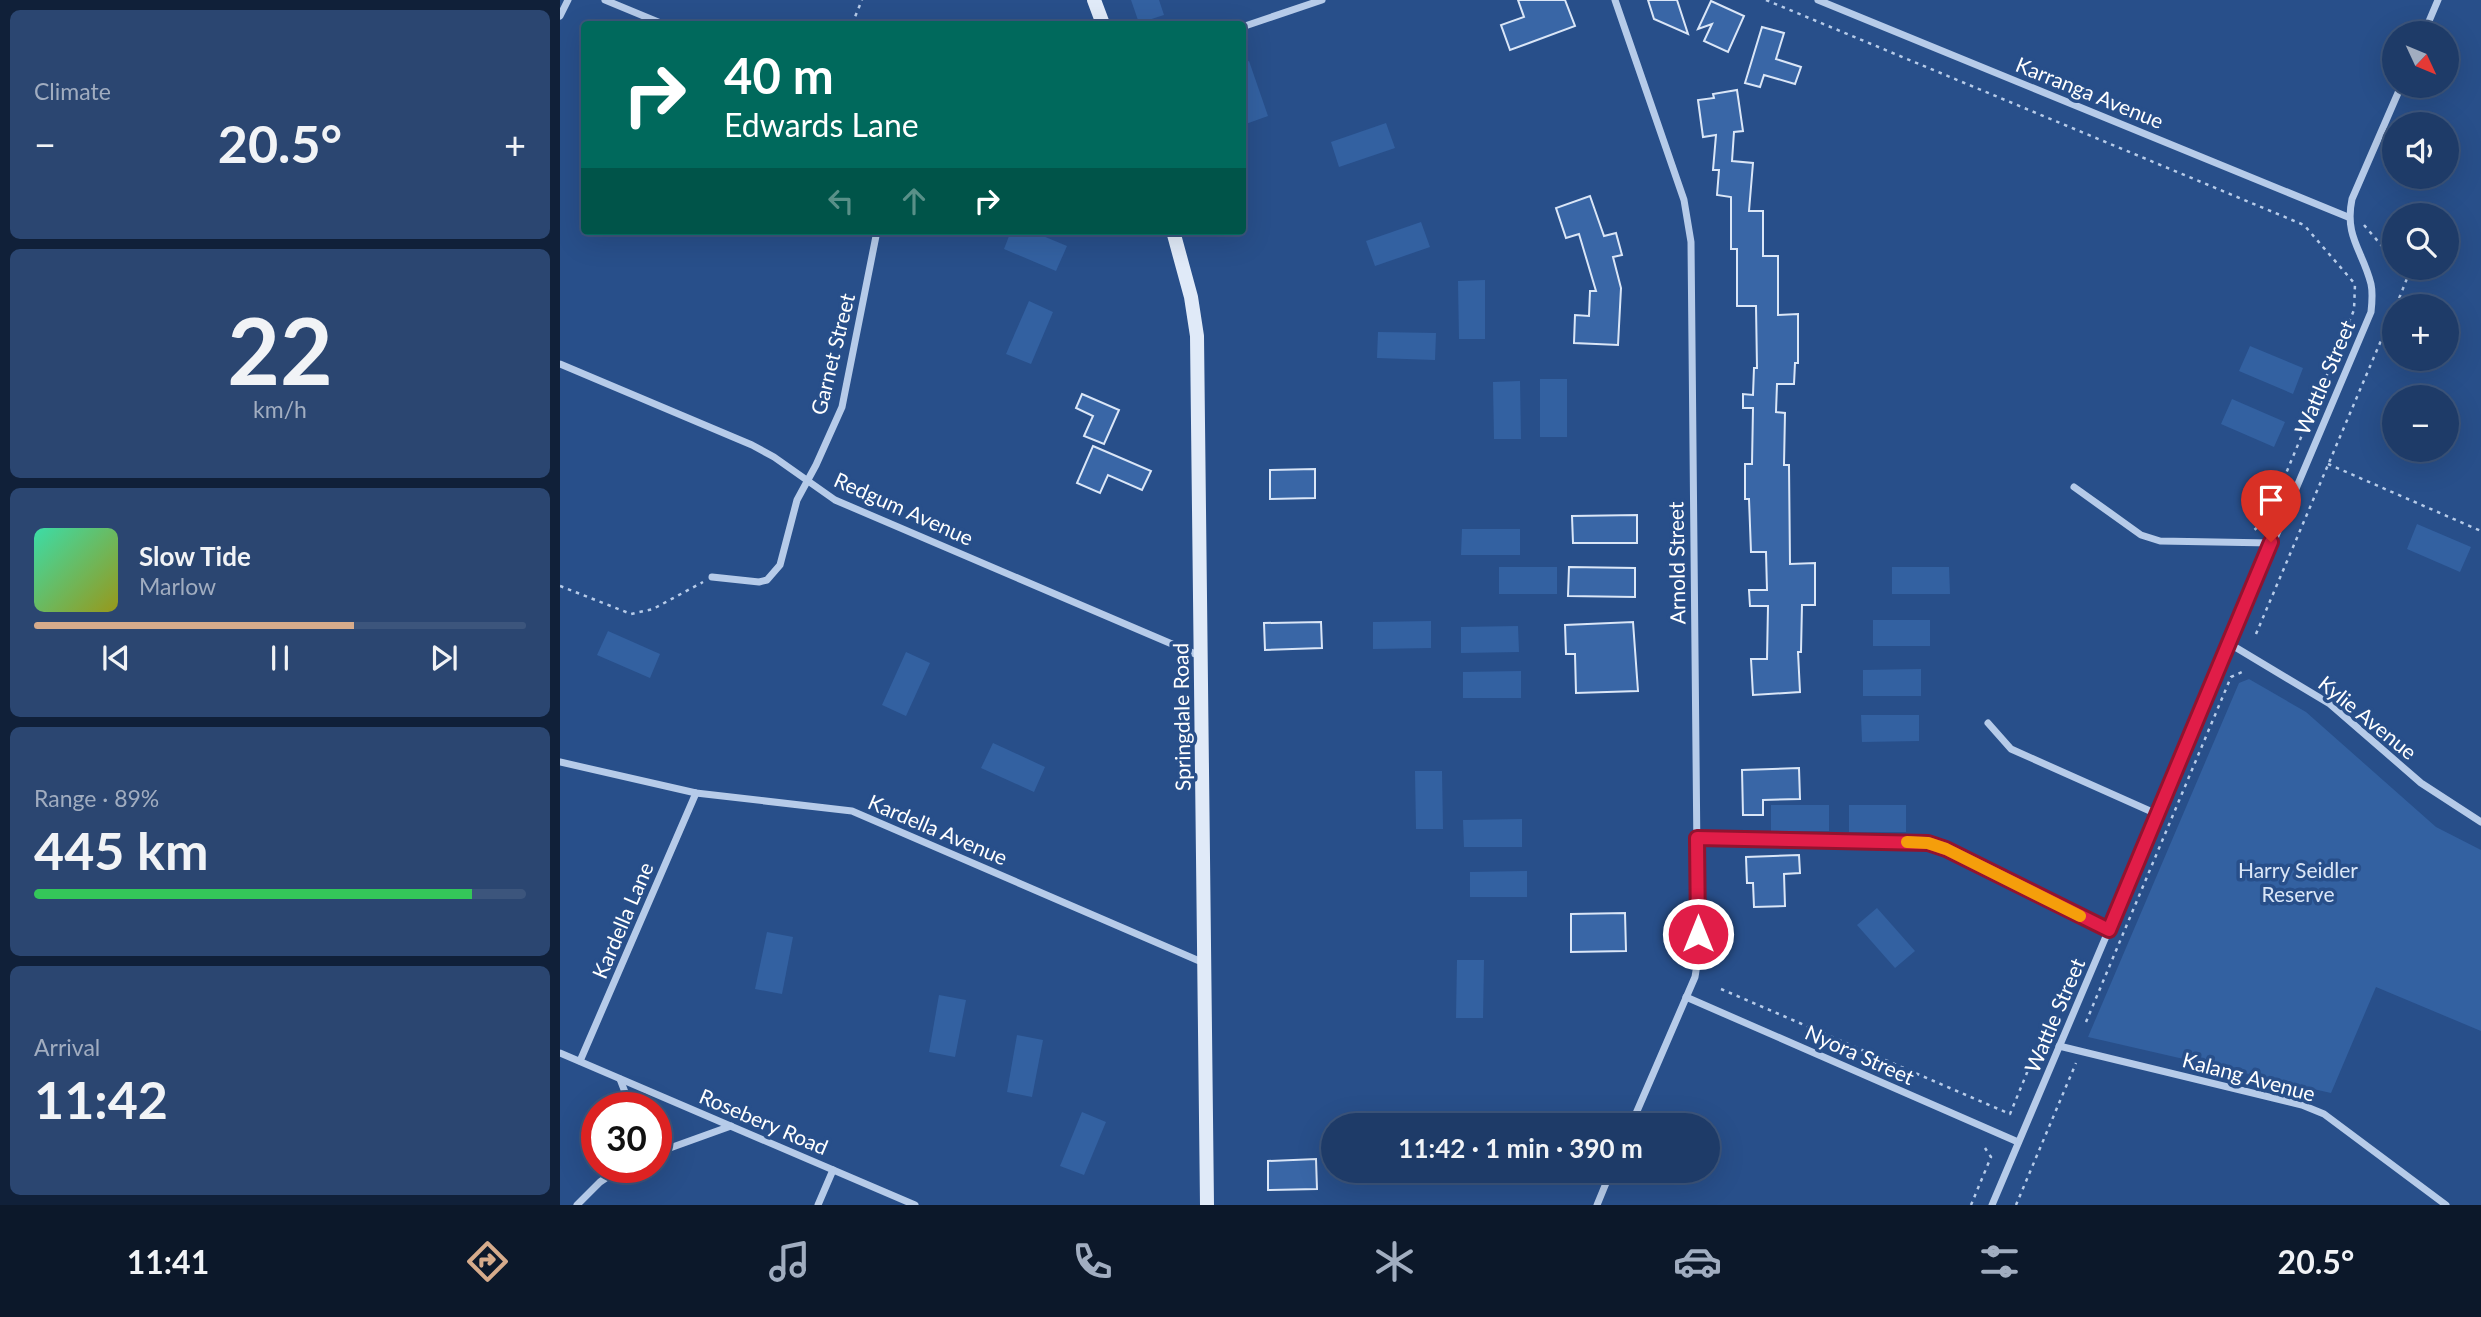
<!DOCTYPE html>
<html lang="en">
<head>
<meta charset="utf-8">
<style>
	:root { --surface:#1e3b68; --page:#2b4671; --text:#f1f3f6; --muted:#a1adc0; --line:#3c557c; --accent:#d6ab8b }
	body { margin:0; font-family:Lato,sans-serif; background:var(--page); color:var(--text); height:100vh; display:flex; flex-direction:column; font-size:26px; white-space:nowrap }
	* { box-sizing:border-box; margin:0 }
	p { font-size:23px; color:var(--muted) }
	.icon { flex:none; width:38px; height:38px; fill:none; stroke:currentColor; stroke-width:2; stroke-linecap:round; stroke-linejoin:round }
	.map { position:relative; flex:1; overflow:hidden }
	.details { display:flex; flex-direction:column; gap:10px; padding:10px; background:#102039; width:560px }
	.details>* { flex:none }
	.banner { position:absolute; left:21px; top:21px; width:665px; height:214px; border-radius:7px; box-shadow:0 7px 28px #0002,0 0 0 2px var(--line); background:#00695c; color:#fff; overflow:hidden }
	.needle { width:46px; rotate:134deg }
	.fabs { position:absolute; left:1822px; top:21px; display:grid; gap:14px }
	.fabs a { display:grid; place-items:center; width:77px; height:77px; border-radius:50%; background:var(--surface); box-shadow:0 7px 28px #0002,0 0 0 2px var(--line); font-size:35px }
	.speed { position:absolute; left:21px; top:1092px; display:flex; gap:14px; font-size:35px; font-weight:700; text-align:center }
	.speed>* { display:grid; place-content:center; width:91px; height:91px; border-radius:50%; background:var(--surface); box-shadow:0 7px 28px #0002,0 0 0 2px var(--line); line-height:1 }
	.speed .limit { border:10px solid #d22; background:#fff; color:#111 }
	.pin { position:absolute; display:grid; place-items:center; width:60px; height:60px; color:#fff; margin:-72px -30px; border-radius:50% 50% 50% 0; rotate:-45deg; box-shadow:0 0 7px #0007 }
	.pin .icon { rotate:45deg }
	.me { position:absolute; width:77px; margin:-38px; rotate:0deg; stroke-linejoin:round; filter:drop-shadow(0 0 5px #0008) }
	.turn { display:flex; align-items:center; gap:24px; height:147px; padding:0 28px; font-size:32px }
	.turn .icon { width:91px; height:91px; stroke-width:2.5 }
	.turn b { display:block; font-size:49px; line-height:60px }
	.lanes { display:flex; align-items:center; height:66px; padding:0 28px; background:#0003; justify-content:center; gap:35px; direction:ltr }
	.lanes .off { opacity:.35 }
	.big { font-size:52px; font-weight:700; line-height:1.1 }
	.details .card { flex:1; display:flex; flex-direction:column; justify-content:center; gap:10px; min-width:0; padding:0 24px; border-radius:10px; background:var(--page) }
	.details .dial { align-items:center; gap:0 }
	.dial b { font-size:91px; line-height:1 }
	.song { display:flex; align-items:center; gap:21px }
	.cover { width:84px; height:84px; border-radius:10px; background:linear-gradient(135deg,hsl(160 70% 55%),hsl(60 70% 35%)) }
	.played { height:7px; border-radius:4px; background:linear-gradient(90deg,var(--accent) 65%,var(--line) 65%) }
	.keys { display:flex; justify-content:space-around; direction:ltr }
	.heat { display:flex; justify-content:space-between; align-items:center; font-size:38px; direction:ltr }
	.charge { height:10px; border-radius:5px; background:linear-gradient(90deg,#34c759 89%,var(--line) 0) }
	.trip { position:absolute; left:761px; top:1113px; width:399px; height:70px; border-radius:35px; background:var(--surface); box-shadow:0 7px 28px #0002,0 0 0 2px var(--line); font-weight:700; line-height:70px; text-align:center }
	.dock { display:flex; height:112px; justify-content:space-around; align-items:center; background:#0c182a; color:var(--muted) }
	.dock .icon { width:49px; height:49px }
	.dock .current { color:var(--accent) }
	.dock b { font-size:32px; color:var(--text) }
	main { display:flex; flex:1; min-height:0 }
	.map>svg:first-child { display:block }
	.green { fill:#3361a1 }
	.building { fill:#3966a6; stroke:#dae6f7; stroke-width:2 }
	.lines { fill:none; stroke-linecap:round; stroke-linejoin:round }
	.path { stroke:#b6cbe9; stroke-width:2.5; stroke-dasharray:3.5 5; stroke-linecap:butt }
	.lane { stroke:#b6cbe9; stroke-width:5 }
	.street { stroke:#b6cbe9; stroke-width:7 }
	.secondary { stroke:#e0eaf8; stroke-width:14 }
	.route-casing { stroke:#92132f; stroke-width:18 }
	.route { stroke:#e11d48; stroke-width:12 }
	.slow { stroke:#f59e0b; stroke-width:12 }
	.labels { text-anchor:middle; dominant-baseline:central; stroke-width:7; stroke-linejoin:round; paint-order:stroke }
	.street-label { font-size:21px; fill:#fff; stroke:#284f8a }
	.park-label { font-size:21px; fill:#dae6f7; stroke:#284f8a }
</style>
</head>
<body>
<main>
<section class="details">
<div class="card"><p>Climate</p>
<div class="heat"><a>−</a><b class="big">20.5°</b><a>+</a></div>
</div>
<div class="card dial"><b>22</b><p>km/h</p></div>
<div class="card">
<div class="song"><i class="cover"></i><div><b>Slow Tide</b><p>Marlow</p></div></div>
<div class="played"></div>
<div class="keys"><svg class="icon" aria-label="previous" viewBox="0 0 24 24"><path d="M18 5L8 12l10 7zM5 5v14"/></svg><svg class="icon" aria-label="pause" viewBox="0 0 24 24"><path d="M8 5v14M16 5v14"/></svg><svg class="icon" aria-label="next" viewBox="0 0 24 24"><path d="M6 5l10 7-10 7zM19 5v14"/></svg></div>
</div>
<div class="card"><p>Range · 89%</p><b class="big">445 km</b><div class="charge"></div></div>
<div class="card"><p>Arrival</p><b class="big">11:42</b></div>
</section>
<div class="map">
<svg width="1921" height="1205" viewBox="0 0 1921 1205">
	<rect width="100%" height="100%" fill="#284f8a"/>
	<g class="green">
		<path d="M571 0H599L604 15 579 23Z"/>
		<path d="M689 61 708 116 683 125V63Z"/>
		<path d="M826 123 835 148 779 167 771 142Z"/>
		<path d="M861 222 870 247 815 266 806 241Z"/>
		<path d="M451 231H471L507 246 496 271 444 249Z"/>
		<path d="M925 280V339H899L898 281Z"/>
		<path d="M469 301 493 312 471 364 446 354Z"/>
		<path d="M818 332 876 333 875 360 817 358Z"/>
		<path d="M1690 346 1743 368 1733 394 1679 371Z"/>
		<rect x="980" y="379" width="27" height="58"/>
		<path d="M960 381 961 439H934L933 382Z"/>
		<path d="M1672 399 1725 422 1714 447 1661 424Z"/>
		<path d="M1857 524 1911 547 1900 572 1847 549Z"/>
		<path d="M902 529H960V555H901Z"/>
		<rect x="939" y="567" width="58" height="27"/>
		<path d="M1332 567H1389L1390 594H1332Z"/>
		<rect x="1313" y="620" width="57" height="26"/>
		<path d="M871 621V648L813 649V622Z"/>
		<path d="M958 626 959 652 901 653V627Z"/>
		<path d="M48 631 100 654 90 678 37 655Z"/>
		<path d="M346 652 370 663 346 716 322 705Z"/>
		<path d="M1361 669V696H1303V670Z"/>
		<path d="M961 671V698H903V672Z"/>
		<path d="M1689 679 1746 712 1876 827 1921 850V1031L1816 987 1771 1093 1528 1037 1679 683Z"/>
		<path d="M1301 715H1359V741L1302 742Z"/>
		<path d="M433 743 485 767 474 792 421 768Z"/>
		<path d="M855 771H882L883 829H856Z"/>
		<rect x="1211" y="805" width="58" height="26"/>
		<rect x="1289" y="805" width="57" height="27"/>
		<path d="M962 819V847H904L903 820Z"/>
		<path d="M967 871V897H910V872Z"/>
		<path d="M1317 908 1355 951 1335 968 1297 925Z"/>
		<path d="M207 932 233 937 222 994 195 989Z"/>
		<path d="M897 960H924L923 1018H896Z"/>
		<path d="M379 995 406 1000 395 1057 369 1052Z"/>
		<path d="M457 1035 483 1040 472 1097 447 1092Z"/>
		<path d="M522 1112 546 1122 524 1175 500 1166Z"/>
	</g>
	<g class="building">
		<path d="M958 0H1005L1015 26 950 50 941 25 964 17Z"/>
		<path d="M1088 0H1117L1128 34 1094 19Z"/>
		<path d="M1151 1 1184 16 1168 52 1144 41 1152 24 1138 29Z"/>
		<path d="M1202 27 1224 33 1216 59 1241 67 1235 84 1204 75 1200 87 1185 83Z"/>
		<path d="M1177 90 1183 131 1174 132 1172 161 1193 163 1189 211H1203V256H1218V315L1238 314V363H1235L1234 384H1217L1216 412 1225 413 1224 465H1229L1230 564 1255 563V605H1242L1241 652H1238L1240 692 1193 695 1191 659H1207L1208 606H1190L1189 590H1207L1206 552H1191L1189 499H1185V464H1192L1193 408H1183V394L1193 395 1194 368H1197L1196 306H1177V249H1171V197L1157 195 1159 170H1153L1156 135 1143 137 1138 100 1154 98 1153 94Z"/>
		<path d="M1030 196 1044 236 1056 233 1062 255 1053 257 1061 288 1058 345 1014 343 1015 315 1029 316 1030 291H1036L1019 234 1006 238 996 208Z"/>
		<path d="M522 394 559 410 544 444 524 436 533 416 516 408Z"/>
		<path d="M533 446 591 471 582 490 548 475 540 493 517 483Z"/>
		<path d="M755 469V498L710 499V470Z"/>
		<path d="M1077 515V543H1013L1012 516Z"/>
		<path d="M1009 567 1075 568V597L1008 596Z"/>
		<path d="M761 622 762 648 705 650 704 623Z"/>
		<path d="M1073 622 1078 691 1016 693 1015 654H1006L1005 625Z"/>
		<path d="M1239 768 1240 799 1203 800V815H1183L1182 770Z"/>
		<path d="M1239 855 1240 873 1224 874 1225 906 1194 907 1193 883H1187L1186 857Z"/>
		<path d="M1065 913 1066 951 1011 952V914Z"/>
		<path d="M756 1159 757 1189 708 1190V1161Z"/>
	</g>
	<g class="lines">
		<g class="path">
			<path d="M1206 0 1744 225 1795 284 1794 310 1707 519 1693 531"/>
			<path d="M292 24 302 0"/>
			<path d="M1804 225 1834 260"/>
			<path d="M1836 306 1848 276 1841 268"/>
			<path d="M1768 464 1921 531"/>
			<path d="M0 586 71 614 93 609 143 582"/>
			<path d="M1696 634 1834 310"/>
			<path d="M1161 989 1450 1114 1471 1063 1481 1058"/>
			<path d="M1526 1022 1671 677 1684 671"/>
			<path d="M1411 1205 1431 1157 1425 1148"/>
			<path d="M1456 1205 1516 1063"/>
		</g>
		<path class="lane" d="M1137 838 1368 843 1386 849 1549 930"/>
		<g class="street">
			<path d="M45 0 103 24"/>
			<path d="M1055 0 1124 200 1131 242 1138 958 1135 977 1071 1125"/>
			<path d="M1258 0 1788 217"/>
			<path d="M0 16 8 0"/>
			<path d="M682 27 762 0"/>
			<path d="M1864 33 1878 0"/>
			<path d="M0 364 192 445 214 457 275 500 640 656"/>
			<path d="M1514 487 1581 535 1600 541 1711 543"/>
			<path d="M152 577 199 582 207 580 220 565 237 500 256 465 282 407 317 231"/>
			<path d="M1670 644 1770 704 1861 783 1921 822"/>
			<path d="M1428 723 1451 749 1599 815"/>
			<path d="M0 762 136 793 292 811 644 963"/>
			<path d="M1126 997 1458 1142"/>
			<path d="M1499 1046 1742 1105 1764 1114 1886 1205"/>
			<path d="M0 1053 355 1205"/>
			<path d="M20 1061 136 793"/>
			<path d="M60 1079 71 1108"/>
			<path d="M96 1153 171 1126"/>
			<path d="M17 1205 40 1182 62 1167"/>
			<path d="M258 1205 273 1170"/>
			<path d="M1037 1205 1051 1171"/>
			<path d="M1432 1205C1559 908 1682 609 1811 312 1812 303 1813 293 1811 284 1803 251 1784 237 1792 199L1841 86"/>
		</g>
		<g class="secondary">
			<path d="M534 0 543 24"/>
			<path d="M613 231 631 297 637 336 647 1205"/>
		</g>
	</g>
	<g class="lines">
		<g class="route-casing">
			<path id="route" d="M1138 934 1137 838 1368 843 1386 849 1549 930 1711 542"/>
		</g>
		<use href="#route" class="route"/>
		<path class="slow" d="M1347 842 1368 843 1386 849 1520 916"/>
	</g>
	<g class="labels">
		<g class="street-label">
			<text transform="translate(1530 92) rotate(22)">Karranga Avenue</text>
			<text transform="translate(272 354) rotate(-76)">Garnet Street</text>
			<text transform="translate(1764 377) rotate(-67)">Wattle Street</text>
			<text transform="translate(344 508) rotate(24)">Redgum Avenue</text>
			<text transform="translate(1116 563) rotate(-91)">Arnold Street</text>
			<text transform="translate(621 717) rotate(-91)">Springdale Road</text>
			<text transform="translate(1808 717) rotate(39)">Kylie Avenue</text>
			<text transform="translate(378 829) rotate(23)">Kardella Avenue</text>
			<text transform="translate(62 920) rotate(-67)">Kardella Lane</text>
			<text transform="translate(1494 1015) rotate(-67)">Wattle Street</text>
			<text transform="translate(1300 1054) rotate(24)">Nyora Street</text>
			<text transform="translate(1689 1076) rotate(15)">Kalang Avenue</text>
			<text transform="translate(204 1121) rotate(23)">Rosebery Road</text>
		</g>
		<g class="park-label">
			<text x="1738" y="869">Harry Seidler<tspan x="1738" dy="24">Reserve</tspan></text>
		</g>
	</g>
</svg>
<div class="fabs">
<a><svg class="needle" viewBox="-14 -14 28 28"><path d="M0-13l5 13h-10z" fill="#e53935"/><path d="M0 13l5-13h-10z" fill="#a1adc0"/></svg></a>
<a><svg class="icon" aria-label="sound" viewBox="0 0 24 24"><path d="M4 9h4l5-4v14l-5-4H4zM17 9q2 3 0 6"/></svg></a>
<a><svg class="icon" aria-label="search" viewBox="0 0 24 24"><circle cx="10" cy="10" r="6"/><path d="M15 15l6 6"/></svg></a>
<a>+</a>
<a>−</a>
</div>
<div class="speed"><div class="limit">30</div></div>
<div class="pin" style="left:1711px;top:542px;background:#d93025"><svg class="icon" aria-label="arrive" viewBox="0 0 24 24"><path d="M6 21V4h12l-3 4 3 4H6"/></svg></div>
<svg class="me" style="left:1138px;top:934px" viewBox="-20 -20 40 40"><circle r="17" fill="#e11d48" stroke="#fff" stroke-width="3"/><path d="M0-11L8 9 0 5-8 9z" fill="#fff"/></svg>
<div class="trip">11:42 · 1 min · 390 m</div>
<div class="banner">
<div class="turn"><svg class="icon" aria-label="right" viewBox="0 0 24 24"><path d="M7 20v-9h11M14 6l5 5-5 5"/></svg><div><b>40 m</b>Edwards Lane</div></div>
<div class="lanes"><svg class="icon off" aria-label="left" viewBox="0 0 24 24"><path d="M17 20v-9H6M10 6l-5 5 5 5"/></svg><svg class="icon off" aria-label="ahead" viewBox="0 0 24 24"><path d="M12 20V5M6 11l6-6 6 6"/></svg><svg class="icon" aria-label="right" viewBox="0 0 24 24"><path d="M7 20v-9h11M14 6l5 5-5 5"/></svg></div>
</div>
</div>
</main>
<nav class="dock">
<b>11:41</b>
<svg class="icon current" aria-label="directions" viewBox="0 0 24 24"><path d="M12 3l9 9-9 9-9-9zM9 14v-3h6M13 9l2 2-2 2"/></svg>
<svg class="icon" aria-label="music" viewBox="0 0 24 24"><path d="M9 18V5l10-2v13"/><circle cx="6" cy="18" r="3"/><circle cx="16" cy="16" r="3"/></svg>
<svg class="icon" aria-label="phone" viewBox="0 0 24 24"><path d="M5 4h4l2 5-3 2q2 4 5 5l2-3 5 2v4C11 20 4 13 5 4z"/></svg>
<svg class="icon" aria-label="climate" viewBox="0 0 24 24"><path d="M12 3v18M4 7l16 10M4 17L20 7"/></svg>
<svg class="icon" aria-label="car" viewBox="0 0 24 24"><path d="M5 17H2v-5l4-1 3-4h7l3 4 3 1v5h-3M9 17h6M6 11h13"/><circle cx="7" cy="17" r="2"/><circle cx="17" cy="17" r="2"/></svg>
<svg class="icon" aria-label="filters" viewBox="0 0 24 24"><path d="M4 7h16M4 17h16"/><circle cx="9" cy="7" r="2"/><circle cx="15" cy="17" r="2"/></svg>
<b>20.5°</b>
</nav>
</body>
</html>
